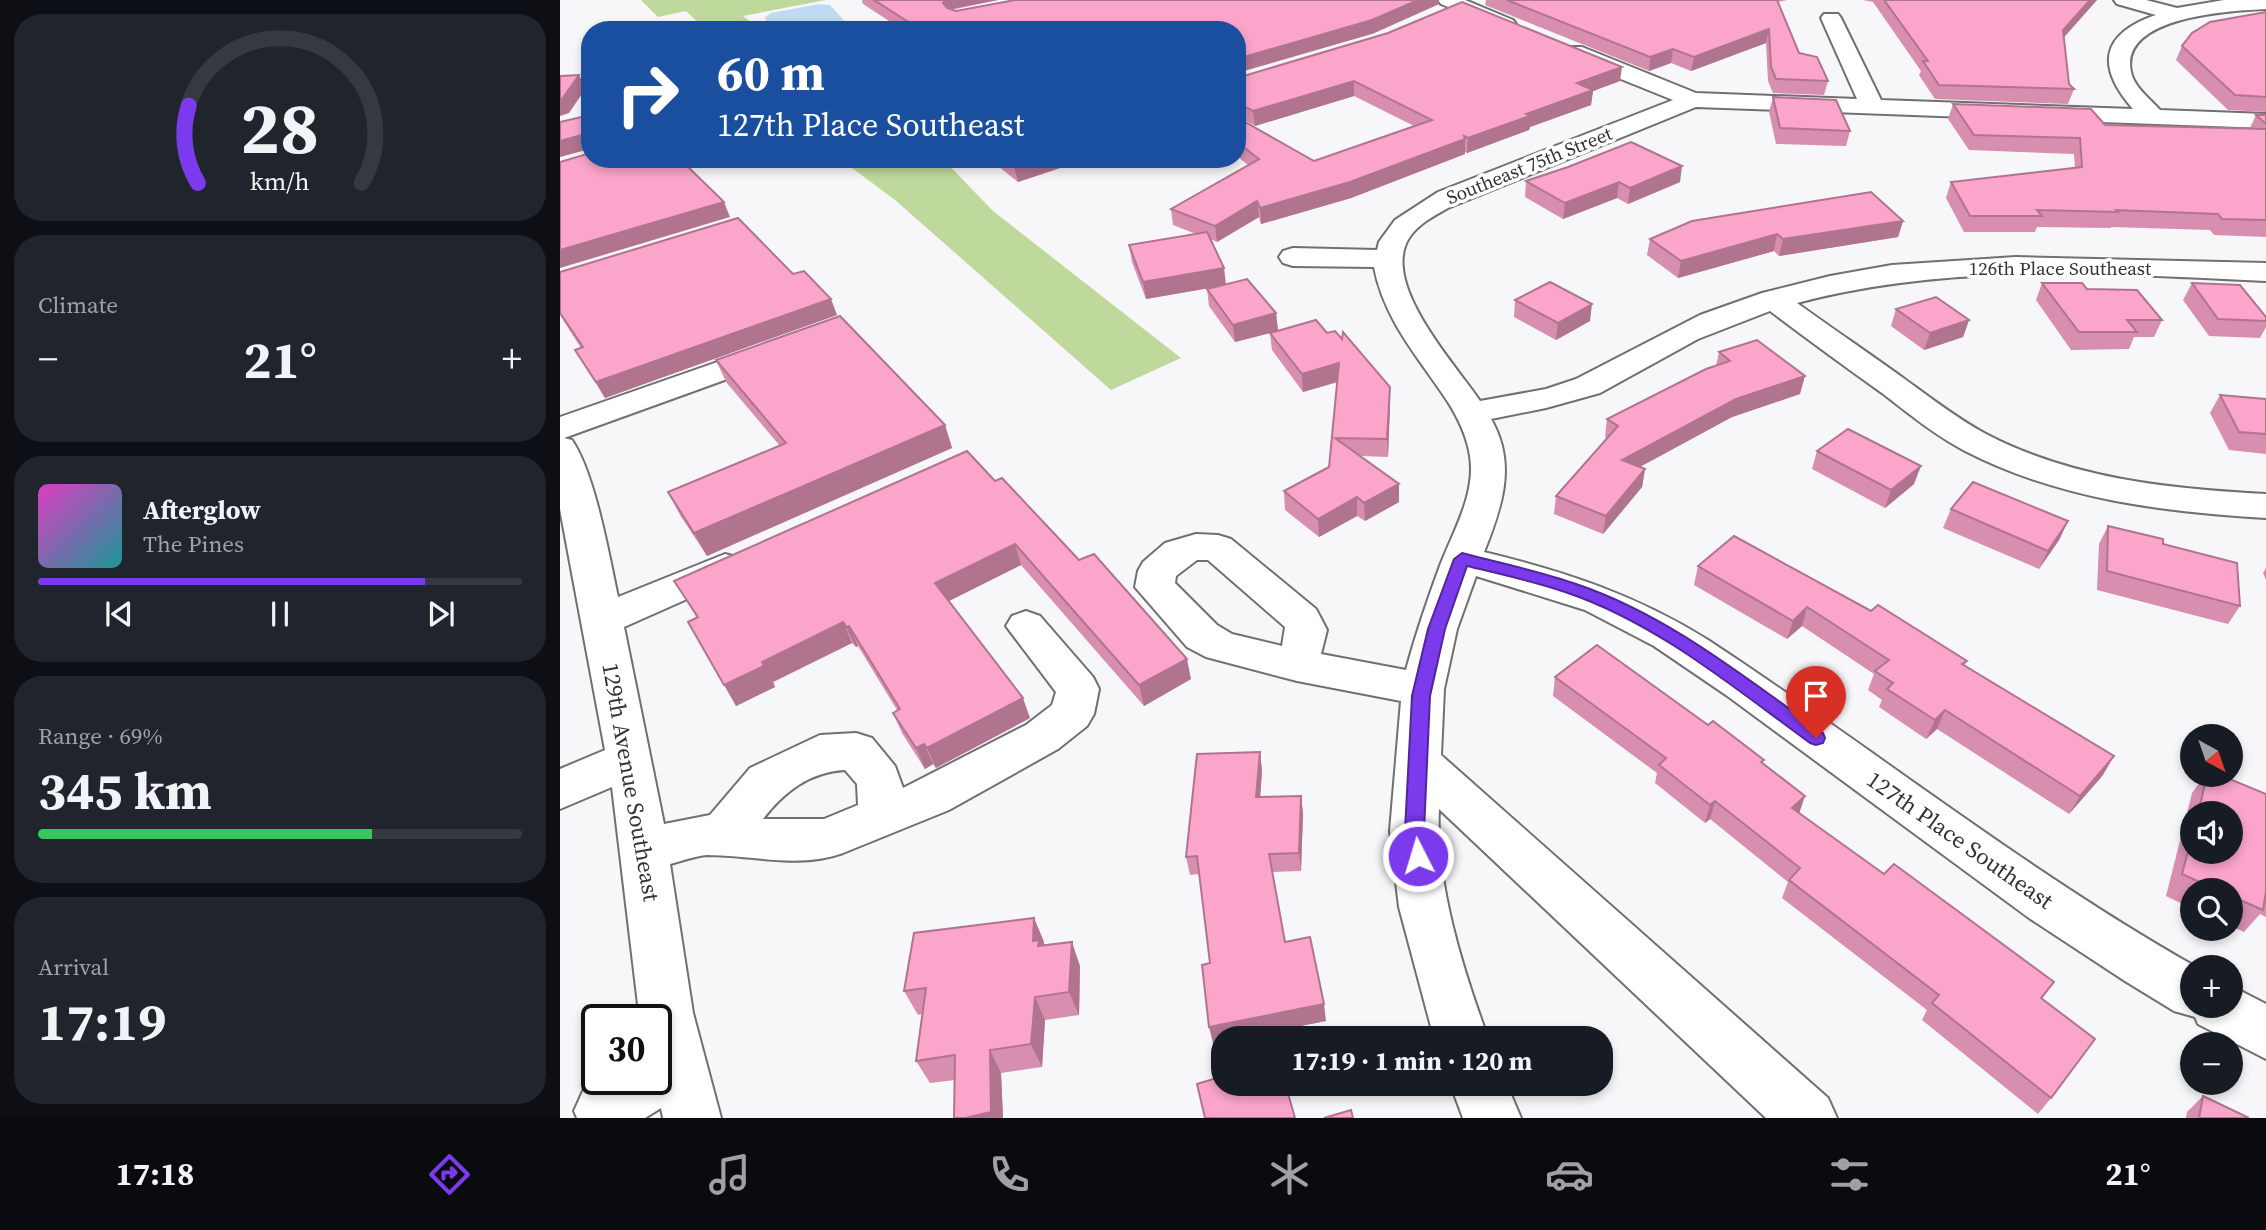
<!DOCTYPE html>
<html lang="en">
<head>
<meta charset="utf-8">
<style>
	:root { --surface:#171b24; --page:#20242c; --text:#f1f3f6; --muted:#9ea1a6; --line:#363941; --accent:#7c3aed }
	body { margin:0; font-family:"Source Serif 4",serif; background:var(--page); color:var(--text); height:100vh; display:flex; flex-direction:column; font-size:26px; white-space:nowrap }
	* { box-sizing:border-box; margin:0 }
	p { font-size:23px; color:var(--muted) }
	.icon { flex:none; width:38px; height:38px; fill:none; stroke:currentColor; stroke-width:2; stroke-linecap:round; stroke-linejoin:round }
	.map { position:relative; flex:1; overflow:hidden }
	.side { display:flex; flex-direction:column; gap:14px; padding:14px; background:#0d0f14; width:560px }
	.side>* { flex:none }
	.top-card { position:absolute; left:21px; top:21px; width:665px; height:147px; border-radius:28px; box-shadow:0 4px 10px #0003; background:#1a4fa0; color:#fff; overflow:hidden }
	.needle { width:46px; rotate:140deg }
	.controls { position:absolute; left:1620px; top:724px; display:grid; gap:14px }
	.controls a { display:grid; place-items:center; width:63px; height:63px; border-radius:50%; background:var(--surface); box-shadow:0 4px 10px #0003; font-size:35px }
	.speed { position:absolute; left:21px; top:1004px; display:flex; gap:14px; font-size:35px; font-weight:700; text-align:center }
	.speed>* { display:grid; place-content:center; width:91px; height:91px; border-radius:50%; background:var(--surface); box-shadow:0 4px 10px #0003; line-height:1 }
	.speed .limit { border:4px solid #111; border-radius:10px; background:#fff; color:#111 }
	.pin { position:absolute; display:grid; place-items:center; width:60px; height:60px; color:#fff; margin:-72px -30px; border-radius:50% 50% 50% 0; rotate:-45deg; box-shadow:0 0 7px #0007 }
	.pin .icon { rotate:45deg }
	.me { position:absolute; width:77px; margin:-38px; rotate:355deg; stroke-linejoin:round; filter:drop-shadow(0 0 5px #0008) }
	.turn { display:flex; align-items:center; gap:24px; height:147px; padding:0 21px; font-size:32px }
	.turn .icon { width:91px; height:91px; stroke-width:2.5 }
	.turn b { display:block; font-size:49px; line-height:60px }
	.big { font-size:52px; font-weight:700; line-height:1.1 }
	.side .tile { flex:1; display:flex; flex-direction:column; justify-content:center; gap:10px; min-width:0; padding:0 24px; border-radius:28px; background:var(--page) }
	.side .dial { align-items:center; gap:0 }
	.dial svg { height:182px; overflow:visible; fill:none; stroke:var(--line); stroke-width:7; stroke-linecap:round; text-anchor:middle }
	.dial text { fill:var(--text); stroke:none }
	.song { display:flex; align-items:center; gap:21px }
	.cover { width:84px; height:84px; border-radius:10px; background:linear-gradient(135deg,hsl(310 70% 55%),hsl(180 70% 35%)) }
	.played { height:7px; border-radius:4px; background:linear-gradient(90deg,var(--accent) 80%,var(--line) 80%) }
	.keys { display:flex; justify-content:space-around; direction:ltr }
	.heat { display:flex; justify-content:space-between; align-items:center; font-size:38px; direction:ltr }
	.charge { height:10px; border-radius:5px; background:linear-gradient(90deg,#34c759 69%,var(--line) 0) }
	.trip { position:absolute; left:651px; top:1026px; width:402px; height:70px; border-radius:28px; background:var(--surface); box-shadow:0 4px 10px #0003; font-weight:700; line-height:70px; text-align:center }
	.tabs { display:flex; height:112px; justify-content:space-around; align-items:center; background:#090b0e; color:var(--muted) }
	.tabs .icon { width:49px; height:49px }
	.tabs .active { color:var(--accent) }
	.tabs b { font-size:32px; color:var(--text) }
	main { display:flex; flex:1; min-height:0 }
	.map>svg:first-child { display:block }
	.green { fill:#bfd99d }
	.water { fill:#c1daf4 }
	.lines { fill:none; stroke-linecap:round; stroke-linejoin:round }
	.minor-casing { stroke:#707071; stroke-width:4 }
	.minor { fill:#fff; fill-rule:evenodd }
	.wall { fill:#d88eaf; fill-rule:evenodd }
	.shaded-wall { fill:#b0748e }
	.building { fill:#fba5cb; stroke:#b0748e; stroke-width:2 }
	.route { fill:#7c3aed; stroke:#51269a; stroke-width:2 }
	.labels { text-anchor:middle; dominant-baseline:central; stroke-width:7; stroke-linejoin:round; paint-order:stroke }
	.far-street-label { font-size:19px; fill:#333334; stroke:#fff }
	.street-label { font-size:23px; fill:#333334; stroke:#fff }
</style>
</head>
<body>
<main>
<section class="side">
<div class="tile dial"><svg viewBox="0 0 100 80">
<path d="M14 69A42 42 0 1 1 86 69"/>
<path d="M14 69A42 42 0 0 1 10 35" stroke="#7c3aed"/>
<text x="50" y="56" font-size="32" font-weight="700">28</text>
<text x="50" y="72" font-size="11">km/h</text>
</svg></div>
<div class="tile"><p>Climate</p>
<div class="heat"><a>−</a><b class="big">21°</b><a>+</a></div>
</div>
<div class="tile">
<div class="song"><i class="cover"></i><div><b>Afterglow</b><p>The Pines</p></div></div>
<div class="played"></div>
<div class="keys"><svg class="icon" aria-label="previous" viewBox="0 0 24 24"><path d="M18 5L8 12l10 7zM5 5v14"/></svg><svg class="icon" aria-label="pause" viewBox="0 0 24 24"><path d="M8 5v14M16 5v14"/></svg><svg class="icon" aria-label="next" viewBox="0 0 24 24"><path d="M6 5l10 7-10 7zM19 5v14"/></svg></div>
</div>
<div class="tile"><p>Range · 69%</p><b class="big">345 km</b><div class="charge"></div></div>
<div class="tile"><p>Arrival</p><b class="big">17:19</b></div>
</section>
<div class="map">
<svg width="1706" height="1118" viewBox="0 0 1706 1118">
	<rect width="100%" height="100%" fill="#f7f7f9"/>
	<g class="green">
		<path d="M81 0H266L183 16 200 30H146L126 11 98 17Z"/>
		<path d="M280 159H383L433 211 621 358 551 390 335 200Z"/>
	</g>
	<path class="water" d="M259 4 270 5 288 25 304 30H223L206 21 205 17 211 13Z"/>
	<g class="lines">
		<g class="minor-casing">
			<g id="minor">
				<path d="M878 0H905L953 20 956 24 953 28H939L881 4Z"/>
				<path d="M1554 0H1586L1617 8 1664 0H1706V9C1670 11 1559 16 1571 72 1574 87 1590 99 1600 110L1706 114V128L1136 107 888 208C874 216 858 224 849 238 820 284 896 365 920 401L986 389 1016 379 1140 315 1202 293 1270 276 1332 265 1456 257 1706 263V281C1550 274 1390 262 1237 303 1273 329 1310 354 1346 380 1372 399 1398 419 1426 434 1512 479 1610 489 1706 494V518C1603 512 1498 499 1405 451 1375 435 1349 414 1322 393 1284 366 1247 339 1210 311L1138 339 1040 393 986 408 931 419C957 464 942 507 924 552 1006 572 1076 595 1148 640 1313 748 1466 871 1638 968H1633V1006H1671V986L1706 1004V1059L1638 1024 1635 1017 1614 1011 1565 981 1469 918 1166 695 1094 646 1025 610 916 576 897 629 884 689 881 755 1268 1098 1277 1118H1206L879 809C875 882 903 970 928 1038H874L839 907 830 831 841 701 737 681 646 657 627 647 575 587 578 571 583 562 605 543 636 534 658 535 671 539 756 609 767 630 761 654 846 670C856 633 868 598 881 563 894 530 916 493 910 456 907 436 898 418 888 402 859 358 824 320 814 267L733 266 723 263 719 257 723 251 733 248 817 250 819 242 835 220 878 192 1113 100 1006 57 1003 52 1006 47H1022L1136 93 1297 99 1261 18 1264 14H1278L1281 18 1321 100 1573 109C1536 67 1540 34 1596 15L1557 4ZM637 560H648L725 627 722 646 672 634 657 625 615 583 616 576Z"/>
				<path d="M209 344 220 346 225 353 220 360 4 438 12 440C35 474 49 555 58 597L165 554 179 558 184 567 179 576 64 627 104 824 150 815 190 768 260 735 296 733 312 738 335 766 343 788 466 725 492 705 496 692 446 626 452 616 466 611 480 616 533 677 539 689 534 714 527 726 498 749 389 810 283 853C238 869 193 855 147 855 135 856 122 861 110 864L133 1013 161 1118H103L101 1108 85 1118H17L14 1111 23 1091 42 1080H96V1020H81L79 1013 52 787 0 809V769L45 750 0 509V417ZM285 770 297 784 298 805 264 819H203C224 792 249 772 285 770Z"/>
				<path d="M890 1083H946L961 1118H903Z"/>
			</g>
		</g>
		<use href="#minor" class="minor"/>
	</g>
	<g class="wall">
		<path d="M302 0H438L391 10 396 11 455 0H879V4L812 34 677 30H343L303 4Z"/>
		<path d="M926 0H1227L1218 2 1239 53 1268 81 1264 95 1213 93 1208 81 1206 43 1131 71 1111 63 1089 71 925 5Z"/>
		<path d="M1303 0H1537L1504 37 1509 84 1514 89 1508 104 1375 99 1359 75 1361 71 1313 2Z"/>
		<path d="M1706 12V112L1668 110 1616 60 1622 46Z"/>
		<path d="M677 78 1060 81 1033 91 1031 105 970 127 969 130 907 153 905 152V154L791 198 701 224 699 217 657 242 650 239 664 268 665 284 716 313 718 331 830 405 828 457 801 456 839 502 805 521 797 516 759 537 725 510 724 491 769 467 778 382 743 392 712 350 710 333 675 342 649 306 647 289 656 287 586 299 572 262 569 245 636 234 613 225 611 209 688 165 677 156V132L754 161 854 126 794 96 695 126 677 116Z"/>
		<path d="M1213 97 1290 131 1286 146 1216 144 1209 112Z"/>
		<path d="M1393 104 1545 125 1690 128 1696 115H1706V237L1654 235 1650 230 1551 227V228L1477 227 1475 232H1404L1386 198 1391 182 1515 168 1514 154 1409 150 1388 119Z"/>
		<path d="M30 115V150L29 149 0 157V122Z"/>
		<path d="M429 159H504L506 166 458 182Z"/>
		<path d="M1008 167 1120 182 1068 204 1057 198 1003 219 965 197 966 181Z"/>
		<path d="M1343 221 1338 237 1219 256 1214 251 1118 278 1087 255 1090 239Z"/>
		<path d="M0 272 233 274 277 315 45 398 15 350 21 348 0 315Z"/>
		<path d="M1482 283 1527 289 1602 320 1594 337H1574L1569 349 1511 350 1476 300Z"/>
		<path d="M1632 283 1706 317V327L1700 338 1649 336 1623 300Z"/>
		<path d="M955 300 1030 321 996 340 954 317Z"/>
		<path d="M1336 309 1409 320 1403 337 1364 350 1331 326Z"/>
		<path d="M1159 352 1240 394 1172 417 1080 467 1085 469 1082 487 1043 534 994 514 996 496 1047 439 1045 437 1047 419 1156 366Z"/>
		<path d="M156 360 385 425 392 448 147 556 120 515 108 492 220 446 166 382Z"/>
		<path d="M1660 395 1706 399V454L1669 450 1650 413Z"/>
		<path d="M1257 451 1354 484 1325 508 1252 469Z"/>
		<path d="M435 481 631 679 584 706 461 565 389 601 470 718 376 768 373 764 365 769 342 733 333 713 337 710 298 646 296 647 292 643 213 682 215 687 176 706 137 618 114 581Z"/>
		<path d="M1391 509 1508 521 1499 540 1479 569 1383 528Z"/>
		<path d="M1548 526 1603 544 1680 606 1668 624 1537 590 1539 544Z"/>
		<path d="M1138 566 1311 611 1407 661 1404 666 1543 775 1509 814 1377 729 1366 739 1319 707 1322 700 1308 690 1314 674 1242 626 1227 639 1134 585Z"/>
		<path d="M1706 568V580L1703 573Z"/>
		<path d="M995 677 1203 764 1239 813 1324 874 1494 982 1482 999 1491 1098 1478 1114 1362 1020 1367 1010 1222 898 1228 882 1150 819 1145 823 1095 783 1097 773 993 696Z"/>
		<path d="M700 752 702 771 700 797 741 796 743 814 741 871 712 872 725 942 766 1021 680 1038H663L653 1043 650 963 639 874 630 875 626 857Z"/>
		<path d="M1645 775H1660L1706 794V917L1700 914 1684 932 1671 926V891H1633V909L1606 896 1632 793ZM1633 814H1671L1633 852Z"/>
		<path d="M474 918 484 942V945L520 966 519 1015 485 1020 482 1067 441 1073 443 1118H394L395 1080 370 1083 356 1061 362 1014 358 1015 344 991Z"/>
		<path d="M1643 1096 1689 1118H1626L1627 1112Z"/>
	</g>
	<g class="shaded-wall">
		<path d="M385 0H438L391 9 386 16 383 3Z"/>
		<path d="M858 0H879V4L812 34 677 73V59Z"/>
		<path d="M1530 0H1537L1498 44 1503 30Z"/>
		<path d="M1209 29 1206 43 1131 71 1134 57Z"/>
		<path d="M1113 49 1111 63 1089 71 1090 57Z"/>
		<path d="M1062 67 1060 81 1033 91 1031 105 970 127 969 130 907 153 908 138 966 114 1017 83Z"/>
		<path d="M19 75 26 88 9 113 0 116V100Z"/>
		<path d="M794 81V96L695 126 693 111Z"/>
		<path d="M22 135 29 149 0 157V141Z"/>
		<path d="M905 139V154L791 198 701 224 700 208Z"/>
		<path d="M476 159H504L506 166 458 182 454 166Z"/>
		<path d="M1122 166 1120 182 1068 204 1070 188Z"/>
		<path d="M1059 182 1057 198 1003 219 1005 203Z"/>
		<path d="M697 201 699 217 657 242 655 226Z"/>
		<path d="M164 202 170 217 0 268V250Z"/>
		<path d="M1343 221 1338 237 1219 256 1223 239Z"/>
		<path d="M1217 234 1214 251 1118 278 1121 261Z"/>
		<path d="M664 268 666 285 586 299 583 282Z"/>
		<path d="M271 299 277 315 45 398 36 382Z"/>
		<path d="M1032 304 1030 321 996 340 998 323Z"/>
		<path d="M716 313 718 331 675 342 673 325Z"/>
		<path d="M1409 320 1403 337 1364 350 1370 333Z"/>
		<path d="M779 363 780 381 743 392 742 374Z"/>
		<path d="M1245 376 1240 394 1172 417 1059 478 1062 460 1176 399Z"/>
		<path d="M830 387V405L828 457 827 439Z"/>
		<path d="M385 425 392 448 147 556 134 533Z"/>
		<path d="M1361 466 1354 484 1325 508 1331 490Z"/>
		<path d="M1085 469 1082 487 1043 534 1046 516Z"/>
		<path d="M839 484V502L805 521 804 503Z"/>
		<path d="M797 497V516L759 537 758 519Z"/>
		<path d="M1508 521 1499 540 1479 569 1488 551Z"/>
		<path d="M455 544 461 565 383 604 375 583Z"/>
		<path d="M1247 607 1242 626 1227 639 1233 621Z"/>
		<path d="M283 622 292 643 213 682 215 687 176 706 164 685 202 662Z"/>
		<path d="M289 626 298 646 296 647 286 627Z"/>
		<path d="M627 659 631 679 584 706 579 685Z"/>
		<path d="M463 698 470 718 376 768 367 748Z"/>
		<path d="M1385 710 1377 729 1366 739 1375 720Z"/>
		<path d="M364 744 373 764 365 769 356 748Z"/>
		<path d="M700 752 702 771 699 815 696 797Z"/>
		<path d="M1554 756 1543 775 1509 814 1520 796Z"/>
		<path d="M741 796 743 814 741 871 739 853Z"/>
		<path d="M1245 796 1239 814 1232 808Z"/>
		<path d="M1155 801 1150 819 1145 823 1150 805Z"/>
		<path d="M474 918 484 942 483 952 473 941Z"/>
		<path d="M512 942 520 966 519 1015 509 992Z"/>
		<path d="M475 997 485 1020 482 1067 471 1044Z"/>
		<path d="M764 1004 766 1021 680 1038H663V1041L653 1043 649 1027Z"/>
		<path d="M430 1050 441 1073 443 1118H405Z"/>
	</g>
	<g class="building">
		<path d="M314 0H385L383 3 387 8 396 11 455 0H858L812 20 677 59V30H361Z"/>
		<path d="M947 0H1217L1239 53 1257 57 1268 81 1216 79 1211 67 1209 29 1134 57 1113 49 1090 57Z"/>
		<path d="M1324 0H1530L1503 30 1509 84 1514 89 1379 85 1363 61H1368Z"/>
		<path d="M902 2 1062 67 1017 83 1033 90 966 114 970 116 908 138 904 136 905 139 790 182 700 208 697 201 655 226 611 209 699 159 677 142V132L685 122 754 161 872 120 794 81 693 111 677 102V78L828 33Z"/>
		<path d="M1706 12V97L1675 95 1622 46 1632 33 1650 22Z"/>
		<path d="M19 75 2 99 0 100V76Z"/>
		<path d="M1213 97 1276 100 1290 131 1220 128Z"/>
		<path d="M1393 104 1531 109 1545 125 1706 129V220L1662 219 1658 214 1556 210 1558 212 1477 210 1482 216H1410L1391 182 1522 167 1520 138 1414 135Z"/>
		<path d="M30 115V142H26L22 135 0 141V122Z"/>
		<path d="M1696 115H1706V124Z"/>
		<path d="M1071 142 1122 166 1070 188 1059 182 1005 203 966 181 1008 167Z"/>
		<path d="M30 153V159H120L164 202 0 250V162Z"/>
		<path d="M445 159H476L454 166Z"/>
		<path d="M1311 192 1343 221 1223 239 1217 234 1121 261 1090 239 1132 221Z"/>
		<path d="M178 218 233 274 244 271 271 299 36 382 15 350 23 347 0 313V272Z"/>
		<path d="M647 232 664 268 583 282 569 245Z"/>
		<path d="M687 279 716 313 673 325 647 289Z"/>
		<path d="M990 282 1032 304 998 323 955 300Z"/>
		<path d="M1482 283H1522L1527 289 1577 290 1602 320H1567L1577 332H1519Z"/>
		<path d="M1632 283 1680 285 1706 317V321L1658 319Z"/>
		<path d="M1376 297 1409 320 1370 333 1336 309Z"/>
		<path d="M280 316 385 425 134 533 108 492 226 443 156 360Z"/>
		<path d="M756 320 767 333 775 331 782 339 783 332 830 387 827 439 775 438 839 484 804 503 797 497 758 519 724 491 769 467 779 363 742 374 710 333Z"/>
		<path d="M1197 340 1245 376 1176 399 1062 460 1085 469 1046 516 996 496 1058 426 1047 419 1146 369 1170 361 1159 352Z"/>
		<path d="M1660 395 1706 399V434L1679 432Z"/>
		<path d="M1288 429 1361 466 1331 490 1257 451Z"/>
		<path d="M407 451 435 481 442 478 519 560 534 554 627 659 579 685 455 544 375 583 463 698 367 748 364 744 356 748 333 713 340 709 289 626 286 627 283 622 202 662 204 666 164 685 128 622 138 617 114 581Z"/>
		<path d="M1413 482 1508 521 1488 551 1391 509Z"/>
		<path d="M1548 526 1603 539V544L1677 563 1680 606 1547 571Z"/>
		<path d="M1174 536 1311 611 1318 605 1407 661 1402 664 1554 756 1520 796 1385 710 1375 720 1327 689 1333 683 1315 671 1329 660 1247 607 1233 621 1138 566Z"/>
		<path d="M1037 645 1148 725 1153 721 1204 760 1201 762 1245 796 1232 808 1324 874 1334 864 1494 982 1481 998 1535 1039 1491 1098 1372 1003 1379 995 1229 880 1240 868 1155 801 1150 805 1099 765 1106 758 995 677Z"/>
		<path d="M700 752 696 797 741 796 739 853 709 854 725 942 750 937 764 1004 649 1027 642 965 650 963 637 856 626 857 637 754Z"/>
		<path d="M1647 775H1660L1706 794V892L1703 910 1671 896V891H1659L1622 874 1633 833V852H1671V814H1638Z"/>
		<path d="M474 918 473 941 479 940 478 946 512 942 509 992 475 997 471 1044 430 1050 431 1112 405 1118H394L395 1055 356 1061 366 988 344 991 354 933Z"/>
		<path d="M663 1076V1083H725L735 1118H645L637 1084Z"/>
		<path d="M1643 1096 1689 1118H1639Z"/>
		<path d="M791 1110 793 1118H764Z"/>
	</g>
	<path class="route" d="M902 553C939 563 979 571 1016 584 1108 615 1184 677 1263 733L1265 738 1263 743 1256 745 1250 743C1173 687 1097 623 1005 592 973 581 940 574 907 566L885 629 870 696 864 831 868 856 865 863 858 865 851 863 845 831 852 696 868 629 894 559Z"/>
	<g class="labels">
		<g class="far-street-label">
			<text transform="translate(969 165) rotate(-22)">Southeast 75th Street</text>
			<text x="1500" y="268">126th Place Southeast</text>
		</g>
		<g class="street-label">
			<text transform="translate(71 782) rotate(80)">129th Avenue Southeast</text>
			<text transform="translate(1400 840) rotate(35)">127th Place Southeast</text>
		</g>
	</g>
</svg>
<div class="controls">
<a><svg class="needle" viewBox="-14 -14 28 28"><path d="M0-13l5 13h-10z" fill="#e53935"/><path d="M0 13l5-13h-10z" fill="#9ea1a6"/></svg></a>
<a><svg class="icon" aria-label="sound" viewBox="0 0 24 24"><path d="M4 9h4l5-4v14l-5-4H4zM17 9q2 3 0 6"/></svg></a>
<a><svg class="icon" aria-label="search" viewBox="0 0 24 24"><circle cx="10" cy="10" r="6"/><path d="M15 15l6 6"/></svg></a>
<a>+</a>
<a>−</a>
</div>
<div class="speed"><div class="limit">30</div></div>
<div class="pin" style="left:1256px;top:738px;background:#d93025"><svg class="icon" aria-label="arrive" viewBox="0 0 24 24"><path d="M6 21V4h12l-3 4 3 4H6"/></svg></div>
<svg class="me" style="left:858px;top:856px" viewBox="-20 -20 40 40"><circle r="17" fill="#7c3aed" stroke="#fff" stroke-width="3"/><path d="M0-11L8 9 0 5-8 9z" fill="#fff"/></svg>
<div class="trip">17:19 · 1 min · 120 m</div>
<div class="top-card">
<div class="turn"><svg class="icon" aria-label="right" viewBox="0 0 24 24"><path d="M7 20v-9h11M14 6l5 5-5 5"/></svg><div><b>60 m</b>127th Place Southeast</div></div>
</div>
</div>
</main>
<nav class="tabs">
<b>17:18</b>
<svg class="icon active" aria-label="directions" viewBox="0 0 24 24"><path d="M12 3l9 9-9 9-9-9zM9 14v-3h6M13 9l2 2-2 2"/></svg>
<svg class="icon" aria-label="music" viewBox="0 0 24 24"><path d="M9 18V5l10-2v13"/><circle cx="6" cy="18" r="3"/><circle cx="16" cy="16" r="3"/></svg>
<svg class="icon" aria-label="phone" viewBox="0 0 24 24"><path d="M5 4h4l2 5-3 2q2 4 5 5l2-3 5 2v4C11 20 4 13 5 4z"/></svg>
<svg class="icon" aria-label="climate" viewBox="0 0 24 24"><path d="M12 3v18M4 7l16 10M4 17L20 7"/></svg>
<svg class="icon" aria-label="car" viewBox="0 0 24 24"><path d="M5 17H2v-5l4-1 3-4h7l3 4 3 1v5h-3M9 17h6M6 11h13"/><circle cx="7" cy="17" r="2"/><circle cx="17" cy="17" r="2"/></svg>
<svg class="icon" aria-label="filters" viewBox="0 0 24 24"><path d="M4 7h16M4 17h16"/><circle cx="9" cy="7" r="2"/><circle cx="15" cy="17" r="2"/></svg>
<b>21°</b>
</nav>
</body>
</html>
